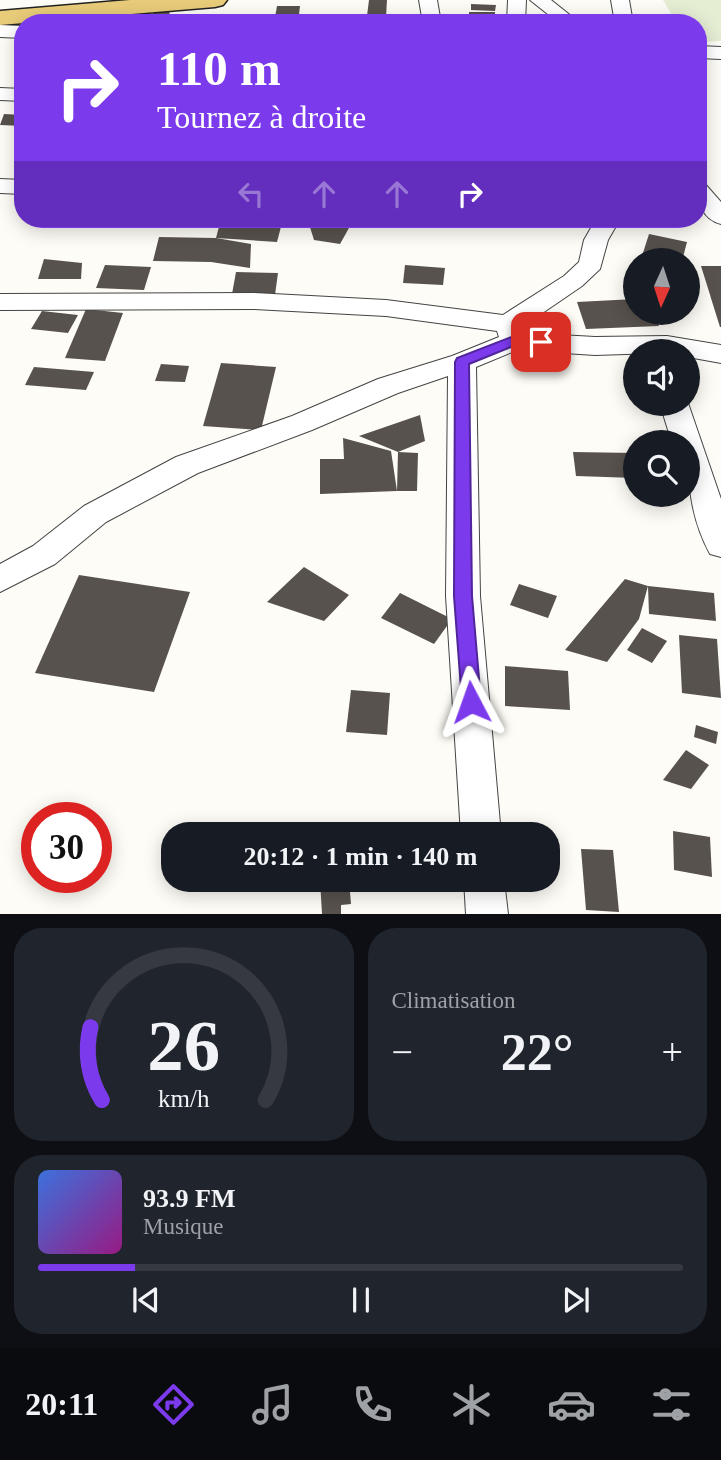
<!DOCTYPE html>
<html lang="fr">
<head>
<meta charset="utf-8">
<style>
	:root { --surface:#171b24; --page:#20242c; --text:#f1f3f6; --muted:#9ea1a6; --line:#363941; --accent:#7c3aed }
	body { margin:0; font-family:Georgia,serif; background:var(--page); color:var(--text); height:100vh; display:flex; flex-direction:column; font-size:26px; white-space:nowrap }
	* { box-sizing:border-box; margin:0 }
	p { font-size:23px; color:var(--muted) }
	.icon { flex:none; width:38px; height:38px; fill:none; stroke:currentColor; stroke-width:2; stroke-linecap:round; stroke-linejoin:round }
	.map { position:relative; height:914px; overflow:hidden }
	.drawer { display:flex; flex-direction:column; gap:14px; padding:14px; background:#0d0f14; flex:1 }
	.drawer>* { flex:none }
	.hud { position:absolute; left:14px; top:14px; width:693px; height:214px; border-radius:28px; box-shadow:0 4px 18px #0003; background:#7c3aed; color:#fff; overflow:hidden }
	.needle { width:46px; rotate:183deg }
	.tools { position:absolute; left:623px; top:248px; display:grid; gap:14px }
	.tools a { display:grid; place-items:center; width:77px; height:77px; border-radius:50%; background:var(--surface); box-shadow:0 4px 18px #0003; font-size:35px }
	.speed { position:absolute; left:21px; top:802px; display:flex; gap:14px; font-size:35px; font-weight:700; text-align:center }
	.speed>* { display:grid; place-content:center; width:91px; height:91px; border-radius:50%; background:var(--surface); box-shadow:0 4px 18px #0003; line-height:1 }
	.speed .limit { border:10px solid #d22; background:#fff; color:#111 }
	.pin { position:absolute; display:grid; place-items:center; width:60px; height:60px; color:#fff; margin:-30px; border-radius:14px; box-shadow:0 4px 10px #0006 }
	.me { position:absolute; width:77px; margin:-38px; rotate:356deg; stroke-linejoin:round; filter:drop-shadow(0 0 5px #0008) }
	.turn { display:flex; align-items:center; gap:24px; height:147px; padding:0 28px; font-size:32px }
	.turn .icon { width:91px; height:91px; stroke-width:2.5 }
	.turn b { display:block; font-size:49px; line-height:60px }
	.lanes { display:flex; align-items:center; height:66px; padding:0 28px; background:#0003; justify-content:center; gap:35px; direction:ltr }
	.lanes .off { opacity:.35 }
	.big { font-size:52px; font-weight:700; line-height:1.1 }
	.drawer .tile { flex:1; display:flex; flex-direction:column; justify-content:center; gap:10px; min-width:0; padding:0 24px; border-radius:28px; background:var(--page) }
	.drawer .dial { align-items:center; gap:0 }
	.dial svg { height:182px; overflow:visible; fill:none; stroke:var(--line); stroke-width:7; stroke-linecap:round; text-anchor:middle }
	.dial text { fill:var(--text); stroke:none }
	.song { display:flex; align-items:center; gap:21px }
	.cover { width:84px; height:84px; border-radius:10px; background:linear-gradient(135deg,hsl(220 70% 55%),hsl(310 70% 35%)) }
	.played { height:7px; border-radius:4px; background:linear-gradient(90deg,var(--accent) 15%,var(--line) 15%) }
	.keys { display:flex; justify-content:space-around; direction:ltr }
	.heat { display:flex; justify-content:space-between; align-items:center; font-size:38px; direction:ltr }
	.drawer .tiles { flex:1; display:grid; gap:14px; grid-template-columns:1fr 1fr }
	.tile:last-child { grid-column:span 2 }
	.trip { position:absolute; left:161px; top:822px; width:399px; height:70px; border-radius:28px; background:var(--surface); box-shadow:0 4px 18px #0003; font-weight:700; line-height:70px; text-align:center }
	.tabs { display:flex; height:112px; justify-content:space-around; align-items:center; background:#090b0e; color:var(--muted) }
	.tabs .icon { width:49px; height:49px }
	.tabs .selected { color:var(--accent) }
	.tabs b { font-size:32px; color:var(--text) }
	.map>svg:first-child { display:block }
	.pitch { fill:#e5eed3 }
	.building { fill:#58524e }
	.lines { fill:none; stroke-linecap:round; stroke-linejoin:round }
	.street-casing { stroke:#444; stroke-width:2 }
	.primary-casing { stroke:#222; stroke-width:3 }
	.street { fill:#fff; fill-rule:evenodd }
	.primary { fill:#e9cc7a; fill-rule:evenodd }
	.route { fill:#7c3aed; stroke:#51269a; stroke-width:2 }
</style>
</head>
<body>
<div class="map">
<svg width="721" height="914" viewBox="0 0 721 914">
	<rect width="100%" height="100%" fill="#fefcf6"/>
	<path class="pitch" d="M663 0H721V41L698 42V23H677Z"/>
	<g class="building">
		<path d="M369 0H387L386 17 367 16Z"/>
		<path d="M471 4 496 5 495 11 471 10Z"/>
		<path d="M277 6H300L298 23H274Z"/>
		<path d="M154 10H170L168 22H151Z"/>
		<rect x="469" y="12" width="26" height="11"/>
		<path d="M327 14 354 16 353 21 322 20Z"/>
		<path d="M4 114 23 115V126L0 125Z"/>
		<path d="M221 219H283L277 242 216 238Z"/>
		<path d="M351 219H354L340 244 314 240 309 224Z"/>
		<path d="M649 234 687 242 682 261 642 256Z"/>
		<path d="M159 237 216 238 251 244 250 268 211 262 153 261Z"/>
		<path d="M44 259 82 263 81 279H38Z"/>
		<path d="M105 265 151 267 144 290 96 288Z"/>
		<path d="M405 265 445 268 443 285 403 283Z"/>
		<path d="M701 266H721V327H720Z"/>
		<path d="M236 272 278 273 275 295 232 294Z"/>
		<path d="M635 299V313H654L659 326 586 329 577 302Z"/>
		<path d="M86 309 123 313 105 361 65 358Z"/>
		<path d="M42 311 78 315 68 333 31 329Z"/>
		<path d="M221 363 276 367 261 430 203 426Z"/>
		<path d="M161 364 189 366 185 382 155 381Z"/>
		<path d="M34 367 94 372 86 390 25 385Z"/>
		<path d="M420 415 425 441 398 452 359 436Z"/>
		<path d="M343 438 391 451 397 491 320 494V459H344Z"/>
		<path d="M398 452 418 453 417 491H397Z"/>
		<path d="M573 452 635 453V478L576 476Z"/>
		<path d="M304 567 349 595 324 621 267 602Z"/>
		<path d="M79 575 190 592 154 692 35 673Z"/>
		<path d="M625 579 648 586 714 593 716 621 649 614 648 586 639 619 607 662 565 650Z"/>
		<path d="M519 584 557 596 548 618 510 605Z"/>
		<path d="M400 593 452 619 434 644 381 618Z"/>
		<path d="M642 628 667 641 652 663 627 650Z"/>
		<path d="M679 635 717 639 721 698 682 693Z"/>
		<path d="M505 666 568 671 570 710 505 706Z"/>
		<path d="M351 690 390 693 387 735 346 732Z"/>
		<path d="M696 725 718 732 716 744 694 737Z"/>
		<path d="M686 750 709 765 691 789 663 780Z"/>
		<path d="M673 831 710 837 712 877 674 870Z"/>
		<path d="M581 849 613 850 619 912 586 910Z"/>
		<path d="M320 880H349L351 904 341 905V914H322Z"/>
	</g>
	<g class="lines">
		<g class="street-casing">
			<g id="street">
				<path d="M419 0H437L441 23H423Z"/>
				<path d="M508 0H526L525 23H507Z"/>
				<path d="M530 0H551L580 23H559Z"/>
				<path d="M611 0H629L633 23H615Z"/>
				<path d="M0 25 23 26V38L0 37Z"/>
				<path d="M698 46 721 47V59L698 58Z"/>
				<path d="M0 88 23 89V101L0 100Z"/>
				<path d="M0 179 23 180V194L0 193Z"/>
				<path d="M698 183 706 185 721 202V224C701 219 698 201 698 183Z"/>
				<path d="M596 219H620L608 240 600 269 582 286 522 327 524 333 595 337 667 336 721 345V363L688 357V352L595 355 517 350 476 367 480 596 501 835H461L446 596 448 376 398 393 312 430 198 473 106 522 55 564 0 592V564L33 546 84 506 176 457 292 416 378 379 452 356 499 337 497 331 386 316 254 309 0 310V294L254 293 386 300 503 315 564 276 579 262 584 240Z"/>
				<path d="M688 403 721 499V557L710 554C690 517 688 483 688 443H672L660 404Z"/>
				<path d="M464 880H504L508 914H466Z"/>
			</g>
		</g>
		<g class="primary-casing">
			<path id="primary" d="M130 0H227L223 5 215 7 0 25V11Z"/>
		</g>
		<use href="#street" class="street"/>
		<use href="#primary" class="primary"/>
	</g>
	<path class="route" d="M514 336 541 338 548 342 541 347 516 345 469 364 472 596 481 702 478 708 471 710 464 708 462 702 454 596 455 362 457 358Z"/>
</svg>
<div class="tools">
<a><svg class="needle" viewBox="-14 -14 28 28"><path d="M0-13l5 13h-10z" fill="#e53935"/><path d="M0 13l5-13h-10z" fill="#9ea1a6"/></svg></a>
<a><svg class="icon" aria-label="sound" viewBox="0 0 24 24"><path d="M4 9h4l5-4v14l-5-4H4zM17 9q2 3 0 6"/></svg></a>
<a><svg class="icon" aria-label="search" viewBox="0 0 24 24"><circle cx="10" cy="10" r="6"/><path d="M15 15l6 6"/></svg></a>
</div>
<div class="speed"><div class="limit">30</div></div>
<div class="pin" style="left:541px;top:342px;background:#d93025"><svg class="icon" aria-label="arrive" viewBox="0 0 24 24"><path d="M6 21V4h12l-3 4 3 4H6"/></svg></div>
<svg class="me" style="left:471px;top:702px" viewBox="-20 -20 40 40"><path d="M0-17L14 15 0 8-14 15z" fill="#7c3aed" stroke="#fff" stroke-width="4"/></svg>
<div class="trip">20:12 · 1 min · 140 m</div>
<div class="hud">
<div class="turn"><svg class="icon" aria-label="right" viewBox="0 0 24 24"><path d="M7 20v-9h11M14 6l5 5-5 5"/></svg><div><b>110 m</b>Tournez à droite</div></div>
<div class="lanes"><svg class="icon off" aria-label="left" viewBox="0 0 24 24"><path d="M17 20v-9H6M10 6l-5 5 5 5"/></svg><svg class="icon off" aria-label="ahead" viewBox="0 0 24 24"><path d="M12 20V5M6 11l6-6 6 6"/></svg><svg class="icon off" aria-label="ahead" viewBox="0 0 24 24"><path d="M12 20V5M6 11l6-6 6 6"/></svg><svg class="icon" aria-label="right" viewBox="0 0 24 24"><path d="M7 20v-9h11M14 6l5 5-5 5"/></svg></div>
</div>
</div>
<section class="drawer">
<div class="tiles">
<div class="tile dial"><svg viewBox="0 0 100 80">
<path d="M14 69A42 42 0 1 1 86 69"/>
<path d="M14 69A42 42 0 0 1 9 37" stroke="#7c3aed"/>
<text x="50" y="56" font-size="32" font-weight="700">26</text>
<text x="50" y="72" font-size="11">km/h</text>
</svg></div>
<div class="tile"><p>Climatisation</p>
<div class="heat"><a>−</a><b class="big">22°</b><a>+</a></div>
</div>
<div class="tile">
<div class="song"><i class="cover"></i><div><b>93.9 FM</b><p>Musique</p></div></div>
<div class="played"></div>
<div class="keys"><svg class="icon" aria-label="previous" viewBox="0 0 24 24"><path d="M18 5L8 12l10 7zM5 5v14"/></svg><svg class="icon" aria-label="pause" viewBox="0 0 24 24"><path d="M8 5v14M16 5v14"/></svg><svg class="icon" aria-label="next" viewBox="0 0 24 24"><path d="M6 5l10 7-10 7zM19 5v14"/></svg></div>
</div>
</div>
</section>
<nav class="tabs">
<b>20:11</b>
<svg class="icon selected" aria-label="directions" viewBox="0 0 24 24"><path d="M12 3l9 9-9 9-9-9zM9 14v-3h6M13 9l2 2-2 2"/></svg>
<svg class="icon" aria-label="music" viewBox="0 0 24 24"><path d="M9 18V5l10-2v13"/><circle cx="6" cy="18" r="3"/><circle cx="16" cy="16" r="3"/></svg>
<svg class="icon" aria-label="phone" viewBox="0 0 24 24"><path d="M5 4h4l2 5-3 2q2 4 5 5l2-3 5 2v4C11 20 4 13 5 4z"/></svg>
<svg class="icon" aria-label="climate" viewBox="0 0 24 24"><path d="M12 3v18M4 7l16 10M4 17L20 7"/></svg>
<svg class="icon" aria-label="car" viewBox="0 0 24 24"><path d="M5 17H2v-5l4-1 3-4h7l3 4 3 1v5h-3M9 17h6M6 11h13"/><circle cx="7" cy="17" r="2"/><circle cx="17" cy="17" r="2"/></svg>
<svg class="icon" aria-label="filters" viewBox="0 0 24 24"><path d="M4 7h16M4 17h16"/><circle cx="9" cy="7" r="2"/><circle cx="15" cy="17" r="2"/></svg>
</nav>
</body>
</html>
